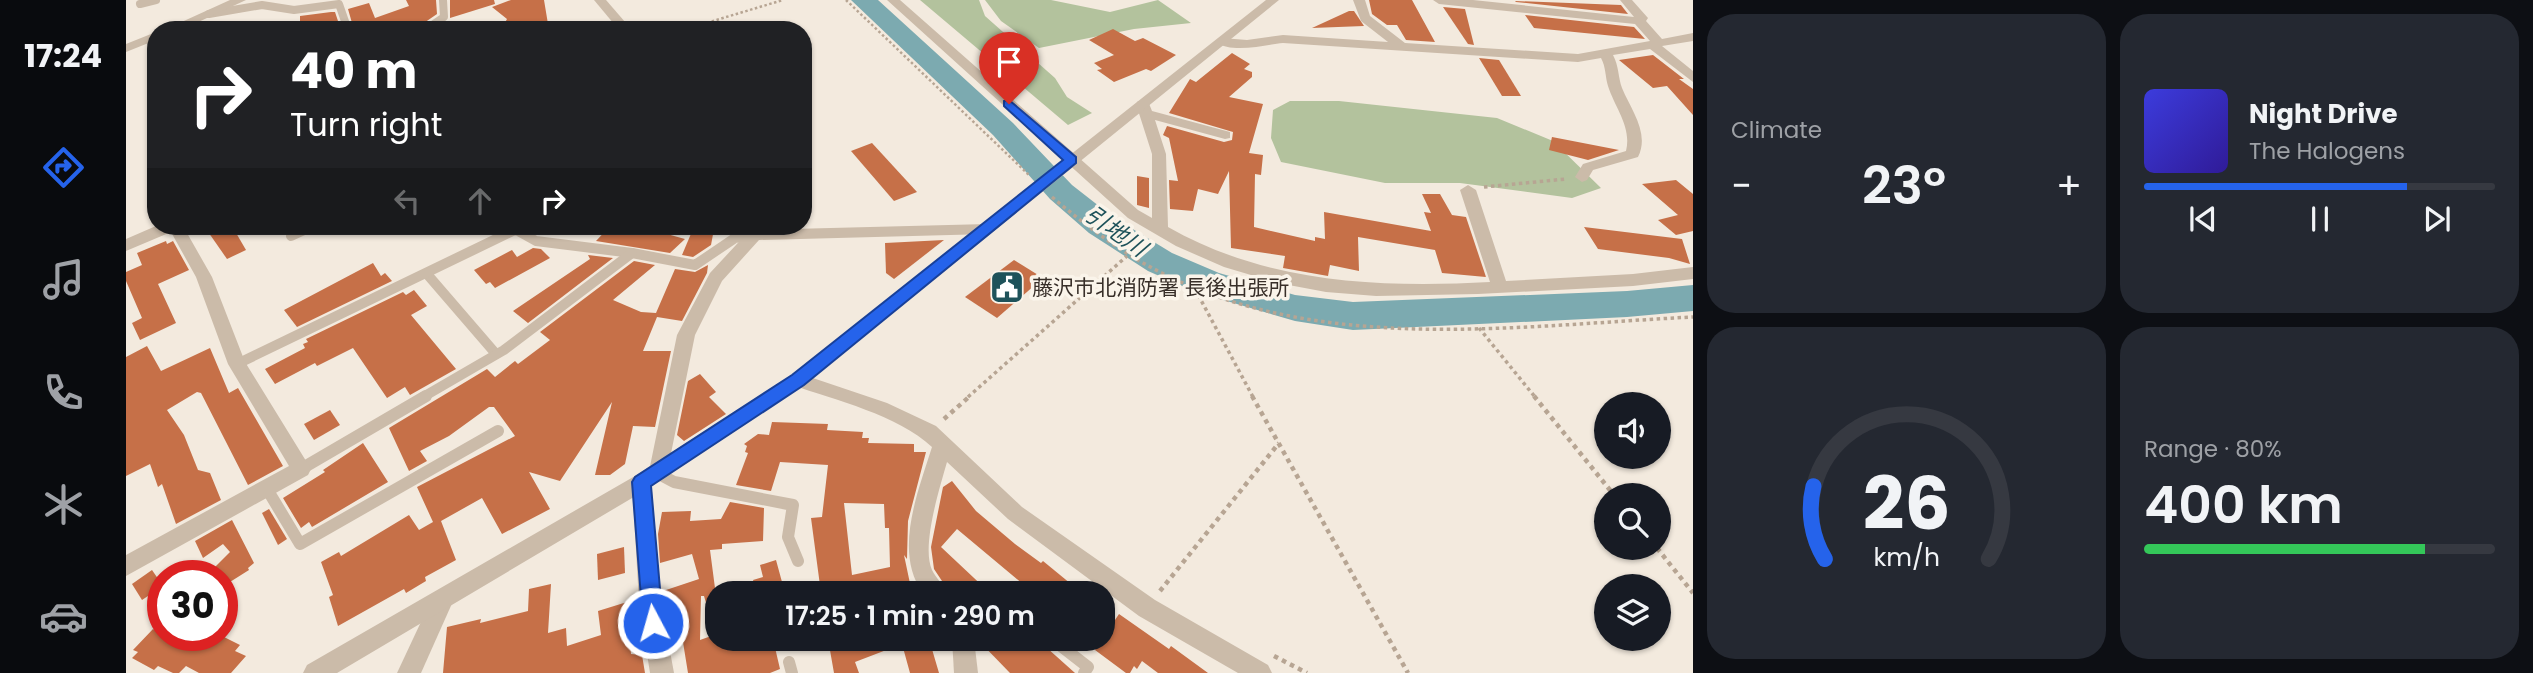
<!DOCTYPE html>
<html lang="en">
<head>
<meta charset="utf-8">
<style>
	:root { --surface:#171b24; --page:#242831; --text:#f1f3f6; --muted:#9ea1a6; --line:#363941; --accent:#2563eb }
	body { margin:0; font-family:Poppins,"Noto Sans JP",sans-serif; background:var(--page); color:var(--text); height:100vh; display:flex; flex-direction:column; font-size:26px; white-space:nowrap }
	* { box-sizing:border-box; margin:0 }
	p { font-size:23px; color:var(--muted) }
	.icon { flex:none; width:38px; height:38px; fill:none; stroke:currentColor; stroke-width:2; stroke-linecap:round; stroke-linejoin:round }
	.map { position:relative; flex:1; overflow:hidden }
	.panel { display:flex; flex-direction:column; gap:14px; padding:14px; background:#0d0f14; width:840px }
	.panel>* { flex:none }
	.guide { position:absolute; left:21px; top:21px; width:665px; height:214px; border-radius:28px; box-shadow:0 2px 5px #0004; background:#202124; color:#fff; overflow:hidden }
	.buttons { position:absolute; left:1468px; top:392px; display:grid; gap:14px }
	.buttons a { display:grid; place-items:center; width:77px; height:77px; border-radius:50%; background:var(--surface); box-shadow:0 2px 5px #0004; font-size:35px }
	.speed { position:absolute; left:21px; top:560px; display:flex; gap:14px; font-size:35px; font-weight:700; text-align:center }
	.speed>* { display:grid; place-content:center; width:91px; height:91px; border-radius:50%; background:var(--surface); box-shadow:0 2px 5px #0004; line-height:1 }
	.speed .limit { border:10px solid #d22; background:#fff; color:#111 }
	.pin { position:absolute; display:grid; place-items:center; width:60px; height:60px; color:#fff; margin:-72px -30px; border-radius:50% 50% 50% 0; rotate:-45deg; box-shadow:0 0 7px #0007 }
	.pin .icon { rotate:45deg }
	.me { position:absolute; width:77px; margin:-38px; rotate:354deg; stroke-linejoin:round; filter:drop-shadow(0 0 5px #0008) }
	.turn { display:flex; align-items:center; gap:24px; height:147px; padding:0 28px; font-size:32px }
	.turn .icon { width:91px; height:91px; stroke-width:2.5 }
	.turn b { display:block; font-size:49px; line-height:60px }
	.lanes { display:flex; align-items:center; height:66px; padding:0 28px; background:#0003; justify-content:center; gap:35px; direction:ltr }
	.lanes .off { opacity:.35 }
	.big { font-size:52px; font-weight:600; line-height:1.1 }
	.panel .widget { flex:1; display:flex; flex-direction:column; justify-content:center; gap:10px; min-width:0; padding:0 24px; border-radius:28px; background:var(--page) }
	.panel .dial { align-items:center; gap:0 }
	.dial svg { height:182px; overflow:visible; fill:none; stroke:var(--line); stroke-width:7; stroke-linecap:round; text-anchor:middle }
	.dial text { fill:var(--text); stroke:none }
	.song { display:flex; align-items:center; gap:21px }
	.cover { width:84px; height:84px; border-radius:10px; background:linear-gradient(135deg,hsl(240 70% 55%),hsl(250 70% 35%)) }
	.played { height:7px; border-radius:4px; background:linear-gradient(90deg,var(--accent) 75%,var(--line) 75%) }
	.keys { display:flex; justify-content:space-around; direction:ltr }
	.heat { display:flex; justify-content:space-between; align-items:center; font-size:38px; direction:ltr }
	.charge { height:10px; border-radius:5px; background:linear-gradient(90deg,#34c759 80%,var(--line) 0) }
	.panel .tiles { flex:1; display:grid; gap:14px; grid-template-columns:repeat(2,1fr) }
	.trip { position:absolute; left:579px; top:581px; width:410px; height:70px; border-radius:28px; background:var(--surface); box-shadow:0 2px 5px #0004; font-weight:600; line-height:70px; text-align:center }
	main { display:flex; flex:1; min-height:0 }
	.tabs { display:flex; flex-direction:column; width:126px; justify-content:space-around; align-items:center; background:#090b0e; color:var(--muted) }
	.tabs .icon { width:49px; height:49px }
	.tabs .selected { color:var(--accent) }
	.tabs b { font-size:32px; color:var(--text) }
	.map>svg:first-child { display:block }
	.green { fill:#b3c29d }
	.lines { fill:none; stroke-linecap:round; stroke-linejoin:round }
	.river { fill:#7caab0; fill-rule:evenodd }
	.building { fill:#c67048; fill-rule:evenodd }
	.path-far2 { stroke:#b7a593; stroke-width:2.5; stroke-dasharray:2.5 2.5; stroke-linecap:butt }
	.path-far1 { stroke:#b7a593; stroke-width:3.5; stroke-dasharray:3.5 3.5; stroke-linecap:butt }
	.path { stroke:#b7a593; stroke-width:4.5; stroke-dasharray:4.5 4.5; stroke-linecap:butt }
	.service-far2 { stroke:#cbbba9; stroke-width:8 }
	.service-far1 { stroke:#cbbba9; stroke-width:10 }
	.service { stroke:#cbbba9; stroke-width:12 }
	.minor { fill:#cbbba9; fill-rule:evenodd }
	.tertiary { fill:#cbbba9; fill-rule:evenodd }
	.route { fill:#2563eb; stroke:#184099; stroke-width:2 }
	.labels { text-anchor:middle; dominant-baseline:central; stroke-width:7; stroke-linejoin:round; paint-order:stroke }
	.poi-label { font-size:21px; fill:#382f29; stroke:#faf4ea; text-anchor:start }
	.water-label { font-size:23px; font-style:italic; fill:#1e525a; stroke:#faf4ea }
</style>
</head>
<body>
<main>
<nav class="tabs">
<b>17:24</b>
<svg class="icon selected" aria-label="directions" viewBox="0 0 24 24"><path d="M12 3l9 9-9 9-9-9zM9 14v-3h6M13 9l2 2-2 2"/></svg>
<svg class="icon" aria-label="music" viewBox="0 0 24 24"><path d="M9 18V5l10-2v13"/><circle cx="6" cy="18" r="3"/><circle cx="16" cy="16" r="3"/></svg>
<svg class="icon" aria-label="phone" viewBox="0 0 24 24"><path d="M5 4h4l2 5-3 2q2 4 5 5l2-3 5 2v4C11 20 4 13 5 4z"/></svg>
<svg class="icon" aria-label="climate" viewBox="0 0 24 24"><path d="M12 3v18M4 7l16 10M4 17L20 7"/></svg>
<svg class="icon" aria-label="car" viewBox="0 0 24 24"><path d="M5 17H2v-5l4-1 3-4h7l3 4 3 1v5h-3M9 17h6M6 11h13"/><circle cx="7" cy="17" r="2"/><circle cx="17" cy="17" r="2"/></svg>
</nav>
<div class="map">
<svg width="1567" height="673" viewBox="0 0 1567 673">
	<rect width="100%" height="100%" fill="#f3eade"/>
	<g class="green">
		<path d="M794 0H853L859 16 929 78 941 97 966 113 942 125Z"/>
		<path d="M859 0H925L984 12 1032 0 1065 23 1008 29 913 48 875 21Z"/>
		<path d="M1164 101H1213L1371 118 1427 141 1475 188 1446 198 1334 183H1259L1155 162 1145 138 1147 110Z"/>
	</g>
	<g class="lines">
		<path class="river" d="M725 0H752L887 123 946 185 987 217 1046 253 1093 273 1169 295 1227 302 1501 291 1567 285V311L1501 317 1227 330 1169 321 1070 292 1022 271 963 233 924 199 867 135Z"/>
	</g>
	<g class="building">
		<path d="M280 0H310L311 14 295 25 293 30H228L222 9 243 3 249 18 283 6Z"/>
		<path d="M324 0H368L369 4 324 18Z"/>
		<path d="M385 0H418L423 30H375L381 19 366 7Z"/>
		<path d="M1243 0H1286L1309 42 1280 40 1271 25H1261L1246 14Z"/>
		<path d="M1389 1 1495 5 1502 14 1390 2Z"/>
		<path d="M1317 7 1339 9 1348 45 1342 44Z"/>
		<path d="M1223 11H1228L1238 26 1186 28Z"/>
		<path d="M205 12H209L215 30H162L161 24 174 21V16Z"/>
		<path d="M1399 15 1508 27 1519 39 1408 28Z"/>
		<path d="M987 29 1009 41 1017 38 1050 55 1025 71 1020 69 988 82 971 70 976 69 968 63 988 55 963 40Z"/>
		<path d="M1106 53 1124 64 1118 69 1126 72V77L1103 97 1137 104 1123 153 1137 155 1135 175 1129 174 1128 227 1189 241V237L1199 239 1198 212 1305 231 1298 212 1305 213 1296 194H1314L1326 215 1340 217 1360 277 1316 273 1309 250 1232 237 1233 271 1204 265 1202 276 1157 268 1159 256 1105 248 1103 171 1092 194 1072 189 1067 211 1044 209 1043 180 1052 181 1043 138 1037 135 1041 126 1098 142 1106 140 1107 132 1043 113 1064 79 1070 82Z"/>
		<path d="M1527 55 1558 79H1553L1567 89V115L1541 86 1527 88 1493 60Z"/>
		<path d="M1353 58 1373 60 1395 96H1376Z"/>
		<path d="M1426 137 1493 150 1462 160 1423 150Z"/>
		<path d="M746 143 791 192 768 201 725 151Z"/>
		<path d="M1011 176 1023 178V208L1011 205Z"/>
		<path d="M1550 180 1567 194V231L1550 235 1532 220 1552 215 1516 184Z"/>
		<path d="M78 226H106L120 250 101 259Z"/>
		<path d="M484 226H512L559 239 544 253 470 241Z"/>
		<path d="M1458 227 1556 239 1564 264 1543 258 1472 249Z"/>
		<path d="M567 229H588L585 245 567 257 556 255Z"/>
		<path d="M818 240 768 279 760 273 759 243Z"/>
		<path d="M40 241 41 244 47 241 63 270 32 284 50 323 14 340 6 323 16 318 0 281V272L16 265 11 253Z"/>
		<path d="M407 248 415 249 424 258 369 288 364 282 360 284 348 270 386 250 391 257Z"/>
		<path d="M462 255 487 258 402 323 387 311 464 259Z"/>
		<path d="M888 260 917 278 871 318 839 297Z"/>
		<path d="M508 261 529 265 487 300 515 312 530 313 549 269 569 272 582 265 581 273 556 321 531 317 517 351H545L529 427 507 426 499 464 484 475H469L486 402 434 481 403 472 424 509 376 534 356 498 315 521 330 560 299 577 300 581 280 593 278 589 212 626 203 597 207 595 195 562 213 552 215 556 283 515 293 530 307 522 291 487 389 436 368 407H363L323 436 294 451 301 461 283 471 263 428 361 369 369 377 389 361 392 364 424 340 414 332Z"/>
		<path d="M247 263 255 276 259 273 266 281 171 327 158 310Z"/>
		<path d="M288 290 301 306 285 315 330 369 284 395 279 387 261 398 227 348 191 366 189 363 149 384 139 369 179 348 177 344 182 342 180 339 277 292 280 295Z"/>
		<path d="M21 346 35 371 84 348 103 393 112 388 157 466 122 485 75 393 71 392 41 410 58 435 72 470 84 473 95 500 50 524 36 484 32 487 24 464 0 476V357Z"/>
		<path d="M574 374 590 392 583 397 600 414 558 441 551 435 562 381Z"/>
		<path d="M204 410 214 425 188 440 178 424Z"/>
		<path d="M646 422 702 424 701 430 737 432 736 438H743L742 443 788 444V452H800L782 521 781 559 778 555 786 593H695L685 518 696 517 702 465 654 462 645 491 610 485 622 453 619 452 621 446 618 444 632 434 643 435ZM718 503 758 504 759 528H763L764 567 726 575Z"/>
		<path d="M237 443 262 482 186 527 183 522 175 528 157 498 199 472 197 470Z"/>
		<path d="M826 481 850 511 889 544 915 563 917 561 956 593H902L904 590 831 529 815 547 864 593H824L808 569 805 547 817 487Z"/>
		<path d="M604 502 638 508 637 541 596 544V549L584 550 592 611 583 613 578 596H575L574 640 588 635 589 639H647L654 669 644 673H562L556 636 551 637 552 602 538 605 537 591 573 579 566 554 534 563 532 534 536 512 565 511 564 521 595 519Z"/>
		<path d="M143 509 161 539 152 545 136 513Z"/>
		<path d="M106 520 128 563 122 568 123 570 96 587V576H80L104 552 97 544 77 558 69 541Z"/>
		<path d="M498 547 499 573 472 580 471 554Z"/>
		<path d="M650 560 659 593H631L627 580 637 577 634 565Z"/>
		<path d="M26 570 37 586 16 600 6 584Z"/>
		<path d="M425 584 422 633 440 628 441 646 475 635 472 611 501 602 505 654 516 655 519 673H317L321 627 355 619 354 623 402 611 403 589Z"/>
		<path d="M993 614 1043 649 1045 646 1082 673H1032L1016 661 1011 669 1008 666 1004 673H1000L969 650Z"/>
		<path d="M27 629 37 635H94L114 645 109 651 120 656 105 673H73L60 666 53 673H47L32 666 28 670 6 658 12 652 7 650Z"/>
		<path d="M702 639H803L813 673H784L776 644 729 662 733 673H708Z"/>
		<path d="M851 639H911L949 673H884Z"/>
	</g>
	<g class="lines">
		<g class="path-far2">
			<path d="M720 0 903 175"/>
			<path d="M557 30 657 0"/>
		</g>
		<g class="path-far1">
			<path d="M1358 187 1440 179"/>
			<path d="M926 197C952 219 978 239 1007 257 1175 359 1381 326 1567 317"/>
			<path d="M1069 289 1127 397"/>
			<path d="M1353 328 1409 397"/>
			<path d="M842 397 1001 256"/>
		</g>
		<g class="path">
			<path d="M1126 396 1282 673"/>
			<path d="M1408 396 1488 495"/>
			<path d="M818 419 844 396"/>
			<path d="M1531 548 1567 593"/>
			<path d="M1034 591 1153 443"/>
			<path d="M1148 656 1181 673"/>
		</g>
		<g class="service-far2">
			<path d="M14 4 30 0"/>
			<path d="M83 14 136 5 168 10 213 4 222 30"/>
			<path d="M299 30 318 17 317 0"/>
		</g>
		<g class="service-far1">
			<path d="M371 226 392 231 410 241 506 253 569 265 609 238 629 235"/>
			<path d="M165 236 187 226"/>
			<path d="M301 274 370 354"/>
			<path d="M111 364 397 226"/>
			<path d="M297 397 378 350 506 253"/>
		</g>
		<g class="service">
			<path d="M175 469 300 396"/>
			<path d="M531 473 548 482 667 505 662 537 672 561"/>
			<path d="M141 489 174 544 372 431"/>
			<path d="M926 639 962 667 958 673"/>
			<path d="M663 662 666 673"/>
		</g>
		<g class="minor">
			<path d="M104 0H120L55 30H38Z"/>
			<path d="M468 0H480L506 30H493Z"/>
			<path d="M761 0H774L1012 210 1026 218V154L1010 104 1012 101H1022L1026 111 1104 132V138L1099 139 1029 120 1040 154 1042 227C1140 283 1253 288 1364 282L1334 190 1342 185 1350 190 1380 281 1507 274 1567 267V279L1507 286 1352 294 1250 296 1200 292 1152 283 1098 267 1050 246 1002 218Z"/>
			<path d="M1227 0H1239L1244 16 1279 43 1452 54 1524 41 1509 24 1313 4 1307 0H1347L1508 17 1494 0H1506L1522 18 1520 21 1536 39 1567 33V41L1536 46 1567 71V82L1524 49 1487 55C1493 66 1492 77 1496 88 1505 110 1524 133 1512 157L1467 170 1461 180 1456 182 1449 177 1457 164 1500 151C1506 127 1489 108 1482 86 1479 76 1480 67 1475 58L1452 62 1157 43C1138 45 1106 54 1090 42L1096 38 1121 40 1157 35 1262 42 1235 21Z"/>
			<path d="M30 32V40L0 52V44Z"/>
			<path d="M862 224 870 229 862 234 633 240 596 281 569 335 541 473 538 479 531 482 525 479 535 602 548 673H524L513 602 506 482 509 476 516 473 522 476 551 335 584 273 623 231 629 230Z"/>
			<path d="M30 226H57L86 277 119 362 185 469 182 475 0 576V555L163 466 102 364 70 277 45 232 0 251V239Z"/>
			<path d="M672 373 761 403 810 426 896 507 1029 600 1142 665 1146 673H1112L1013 616 882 519 821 462C814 487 795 546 806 570 810 578 817 584 821 593H797C767 552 792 492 806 447 772 415 709 400 666 385L663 380 666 375Z"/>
			<path d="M317 588 325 592 328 599 295 673H271L309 592Z"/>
			<path d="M826 639H848L852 673H828Z"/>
		</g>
		<path class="tertiary" d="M1140 0H1153L678 385 523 488 211 673H177L181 665 509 476 666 375Z"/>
	</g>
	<path class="route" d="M883 100 950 157V163L678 385 525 486 537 623 534 630 527 633 520 630 517 623 506 482 509 477 666 375 937 160 878 106V101Z"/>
	<defs>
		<g id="civic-square" transform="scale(1.75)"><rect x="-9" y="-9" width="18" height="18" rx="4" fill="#1e525a" stroke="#faf4ea"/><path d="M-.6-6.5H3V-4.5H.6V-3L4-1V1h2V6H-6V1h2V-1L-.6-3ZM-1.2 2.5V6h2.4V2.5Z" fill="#fff"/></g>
	</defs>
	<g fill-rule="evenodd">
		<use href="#civic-square" x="881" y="287"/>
	</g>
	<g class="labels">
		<g class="poi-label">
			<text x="906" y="287">藤沢市北消防署 長後出張所</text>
		</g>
		<g class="water-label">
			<text transform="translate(990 231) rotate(35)">引地川</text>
		</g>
	</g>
</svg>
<div class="buttons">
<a><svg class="icon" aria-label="sound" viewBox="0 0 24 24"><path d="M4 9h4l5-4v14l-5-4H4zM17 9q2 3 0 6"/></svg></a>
<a><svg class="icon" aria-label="search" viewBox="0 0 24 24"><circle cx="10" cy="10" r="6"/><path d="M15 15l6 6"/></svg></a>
<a><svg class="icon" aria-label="layers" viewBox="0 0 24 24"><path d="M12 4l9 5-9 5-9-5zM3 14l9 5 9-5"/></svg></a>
</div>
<div class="speed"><div class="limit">30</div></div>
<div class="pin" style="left:883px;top:104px;background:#d93025"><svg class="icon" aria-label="arrive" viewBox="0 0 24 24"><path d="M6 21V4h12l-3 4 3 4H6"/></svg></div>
<svg class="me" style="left:527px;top:623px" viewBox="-20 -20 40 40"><circle r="17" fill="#2563eb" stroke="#fff" stroke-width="3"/><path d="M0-11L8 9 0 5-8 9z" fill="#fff"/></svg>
<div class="trip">17:25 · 1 min · 290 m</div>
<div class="guide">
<div class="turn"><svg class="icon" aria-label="right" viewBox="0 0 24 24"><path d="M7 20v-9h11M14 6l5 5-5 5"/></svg><div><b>40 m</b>Turn right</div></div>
<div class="lanes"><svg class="icon off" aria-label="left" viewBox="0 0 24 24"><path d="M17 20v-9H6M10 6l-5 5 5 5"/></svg><svg class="icon off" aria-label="ahead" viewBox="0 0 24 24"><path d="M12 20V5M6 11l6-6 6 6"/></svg><svg class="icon" aria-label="right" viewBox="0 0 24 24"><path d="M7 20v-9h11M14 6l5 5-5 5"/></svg></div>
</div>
</div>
<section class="panel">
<div class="tiles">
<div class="widget"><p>Climate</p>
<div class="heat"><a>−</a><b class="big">23°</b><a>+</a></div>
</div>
<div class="widget">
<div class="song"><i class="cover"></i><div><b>Night Drive</b><p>The Halogens</p></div></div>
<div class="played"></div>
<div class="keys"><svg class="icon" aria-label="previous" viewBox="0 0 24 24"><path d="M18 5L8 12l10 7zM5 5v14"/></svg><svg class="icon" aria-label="pause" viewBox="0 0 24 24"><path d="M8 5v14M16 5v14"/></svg><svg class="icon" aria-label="next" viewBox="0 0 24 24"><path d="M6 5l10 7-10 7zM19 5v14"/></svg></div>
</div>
<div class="widget dial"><svg viewBox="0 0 100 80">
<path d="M14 69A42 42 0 1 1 86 69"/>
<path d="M14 69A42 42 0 0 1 9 37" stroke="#2563eb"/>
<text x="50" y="56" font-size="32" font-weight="700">26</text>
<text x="50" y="72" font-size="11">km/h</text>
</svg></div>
<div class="widget"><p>Range · 80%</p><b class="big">400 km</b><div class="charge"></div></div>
</div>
</section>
</main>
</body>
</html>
